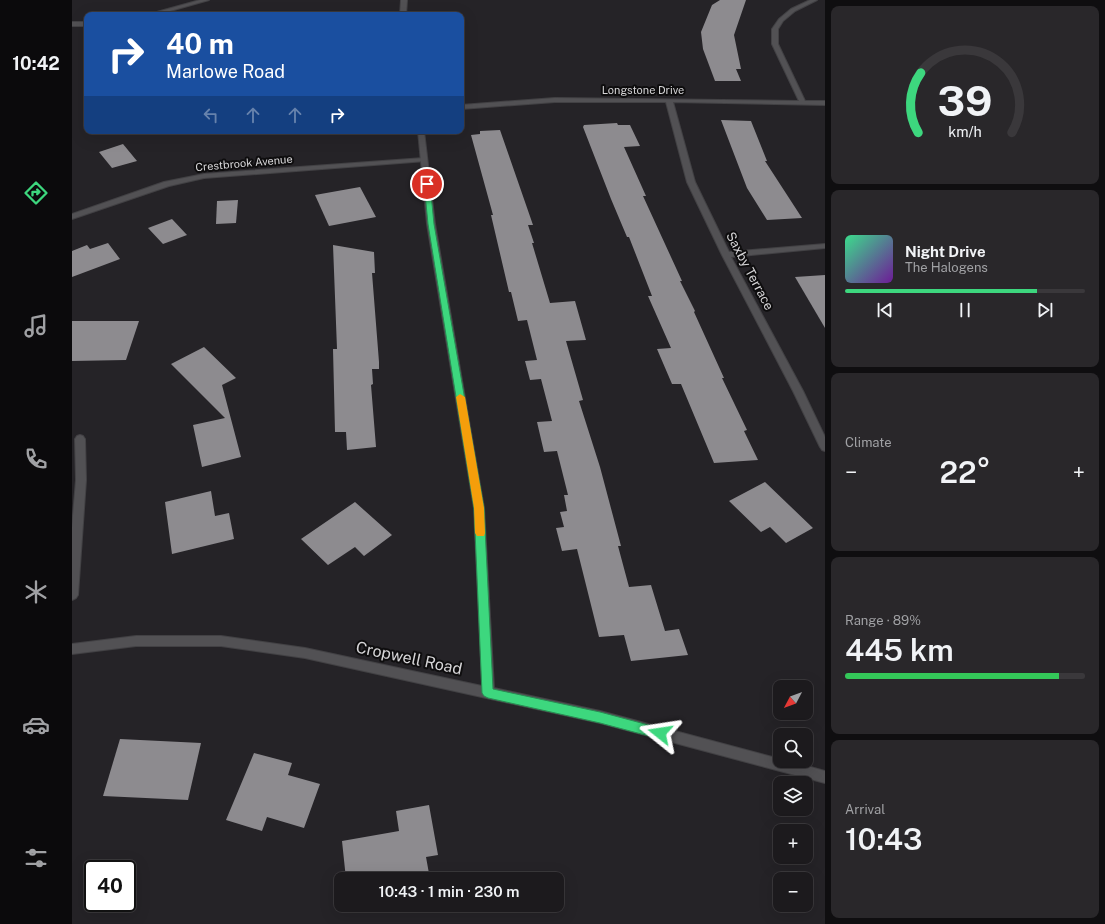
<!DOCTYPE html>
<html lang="en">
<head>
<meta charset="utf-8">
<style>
	:root { --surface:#1c1a1d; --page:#29272a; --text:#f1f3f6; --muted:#a0a1a4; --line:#3a383b; --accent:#3dd77e }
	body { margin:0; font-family:"Public Sans",sans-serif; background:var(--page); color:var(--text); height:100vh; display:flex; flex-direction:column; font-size:15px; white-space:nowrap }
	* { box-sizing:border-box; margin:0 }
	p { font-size:13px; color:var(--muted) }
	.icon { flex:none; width:22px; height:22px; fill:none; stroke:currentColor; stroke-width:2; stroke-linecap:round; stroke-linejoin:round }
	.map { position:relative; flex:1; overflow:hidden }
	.side { display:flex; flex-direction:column; gap:6px; padding:6px; background:#0f0e10; width:280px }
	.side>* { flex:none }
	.guide { position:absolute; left:12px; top:12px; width:380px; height:122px; border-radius:8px; box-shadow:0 4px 16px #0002,0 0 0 1px var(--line); background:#1a4fa0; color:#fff; overflow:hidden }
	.needle { width:26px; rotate:229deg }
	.fabs { position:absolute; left:701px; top:680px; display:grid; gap:8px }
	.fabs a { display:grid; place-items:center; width:40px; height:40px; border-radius:8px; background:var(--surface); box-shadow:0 4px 16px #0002,0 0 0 1px var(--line); font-size:20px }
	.speed { position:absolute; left:12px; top:860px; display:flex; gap:8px; font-size:20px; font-weight:700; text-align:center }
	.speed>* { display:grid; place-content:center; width:52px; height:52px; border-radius:50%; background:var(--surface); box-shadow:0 4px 16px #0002,0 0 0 1px var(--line); line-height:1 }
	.speed .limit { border:2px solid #111; border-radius:6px; background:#fff; color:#111 }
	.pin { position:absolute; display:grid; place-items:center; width:34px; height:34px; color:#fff; margin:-17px; border:2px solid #fff; border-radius:50%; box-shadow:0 1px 4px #0007 }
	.me { position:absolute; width:44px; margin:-22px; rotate:285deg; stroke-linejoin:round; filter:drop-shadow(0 0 3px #0008) }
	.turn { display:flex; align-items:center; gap:14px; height:84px; padding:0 16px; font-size:18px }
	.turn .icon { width:52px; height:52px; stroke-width:2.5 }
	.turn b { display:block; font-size:28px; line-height:34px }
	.lanes { display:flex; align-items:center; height:38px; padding:0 16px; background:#0003; justify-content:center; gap:20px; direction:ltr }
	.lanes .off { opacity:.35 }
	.big { font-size:30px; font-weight:600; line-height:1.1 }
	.side .tile { flex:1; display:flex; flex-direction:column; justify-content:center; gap:6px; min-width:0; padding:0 14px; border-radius:8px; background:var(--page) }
	.side .dial { align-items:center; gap:0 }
	.dial svg { height:104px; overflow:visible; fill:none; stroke:var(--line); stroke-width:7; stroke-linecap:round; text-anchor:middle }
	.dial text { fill:var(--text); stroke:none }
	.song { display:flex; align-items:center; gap:12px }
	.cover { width:48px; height:48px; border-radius:6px; background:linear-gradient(135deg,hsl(150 70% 55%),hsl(280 70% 35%)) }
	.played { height:4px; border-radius:2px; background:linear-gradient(90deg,var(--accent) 80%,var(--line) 80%) }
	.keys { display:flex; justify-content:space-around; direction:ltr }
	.heat { display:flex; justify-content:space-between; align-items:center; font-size:22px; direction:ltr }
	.charge { height:6px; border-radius:3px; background:linear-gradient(90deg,#34c759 89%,var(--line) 0) }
	.trip { position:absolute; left:262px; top:872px; width:230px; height:40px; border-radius:8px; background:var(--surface); box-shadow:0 4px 16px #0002,0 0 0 1px var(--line); font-weight:600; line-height:40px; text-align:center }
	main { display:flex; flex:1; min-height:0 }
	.dock { display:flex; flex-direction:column; width:72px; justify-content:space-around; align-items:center; background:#0b0a0c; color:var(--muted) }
	.dock .icon { width:28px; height:28px }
	.dock .active { color:var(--accent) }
	.dock b { font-size:18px; color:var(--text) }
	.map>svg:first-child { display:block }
	.building { fill:#8d8b8f }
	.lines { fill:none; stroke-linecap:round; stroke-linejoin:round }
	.street-casing { stroke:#424144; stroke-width:2 }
	.secondary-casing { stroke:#424144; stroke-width:2 }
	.street { fill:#525154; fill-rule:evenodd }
	.secondary { fill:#525154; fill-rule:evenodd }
	.route { fill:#3dd77e; stroke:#288c52 }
	.slow { fill:#f59e0b }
	.labels { text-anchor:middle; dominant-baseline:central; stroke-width:4; stroke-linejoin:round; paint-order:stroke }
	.far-street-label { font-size:11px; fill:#d6d5d7; stroke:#0e0d0e }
	.street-label { font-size:13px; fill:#d6d5d7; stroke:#0e0d0e }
	.near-street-label { font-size:16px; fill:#d6d5d7; stroke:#0e0d0e }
</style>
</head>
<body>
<main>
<nav class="dock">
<b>10:42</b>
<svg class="icon active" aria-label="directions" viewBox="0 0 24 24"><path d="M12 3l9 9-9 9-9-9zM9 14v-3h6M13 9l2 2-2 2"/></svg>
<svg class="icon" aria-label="music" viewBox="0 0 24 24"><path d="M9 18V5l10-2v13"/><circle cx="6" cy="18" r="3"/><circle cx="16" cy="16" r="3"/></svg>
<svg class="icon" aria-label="phone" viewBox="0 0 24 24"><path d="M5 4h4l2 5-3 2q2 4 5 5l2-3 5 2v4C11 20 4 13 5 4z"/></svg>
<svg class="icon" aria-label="climate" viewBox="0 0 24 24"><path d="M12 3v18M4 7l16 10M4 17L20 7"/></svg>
<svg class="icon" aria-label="car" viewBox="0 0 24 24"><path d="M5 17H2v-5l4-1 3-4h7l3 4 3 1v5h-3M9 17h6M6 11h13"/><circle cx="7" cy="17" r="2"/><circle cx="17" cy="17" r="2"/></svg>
<svg class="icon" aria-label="filters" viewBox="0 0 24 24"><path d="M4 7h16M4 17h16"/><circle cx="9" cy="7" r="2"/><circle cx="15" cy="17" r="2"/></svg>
</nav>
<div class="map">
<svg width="753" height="924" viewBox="0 0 753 924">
	<rect width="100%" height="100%" fill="#252327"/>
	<g class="building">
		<path d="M648 0H674L662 35 669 69H664L669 81H643L631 49 629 32 640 5Z"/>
		<path d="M649 120 679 121 695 161H693L730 218 695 220 675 188Z"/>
		<path d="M545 123 546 125H558L568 146 552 147 574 196H571L610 281H608L623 311 622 312 652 378H650L675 430 672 431 686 460 642 463 609 384H600L585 349 599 348 576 296H580L557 237H555L539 199 511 127 512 125Z"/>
		<path d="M428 130 461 225H456L462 243H460L478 303 503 301 514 340 494 341 511 400 507 401 528 467 549 546H546L557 587 579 585 593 631 607 629 616 655 559 661 552 635 527 637 505 549 490 551 484 528 492 527 488 512 495 511 492 495H496L485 451 472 452 465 422 480 421 469 379 458 380 453 361 465 360 455 320 446 321 439 292H437L419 215H421L399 135 408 134V131Z"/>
		<path d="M51 144 65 161 40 168 27 152Z"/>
		<path d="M288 187 304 217 257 226 243 195Z"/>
		<path d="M166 200 164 223 144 224 145 201Z"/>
		<path d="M100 219 115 235 91 244 76 228Z"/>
		<path d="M36 243 48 259 0 277V251L15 245 18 249Z"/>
		<path d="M261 245 302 252 303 273H300L307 362V369H300L301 384 299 385 304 447 275 450 274 432H263L261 349H265Z"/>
		<path d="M753 275V328L723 277Z"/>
		<path d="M0 321H67L54 360 0 361Z"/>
		<path d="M132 347 164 378 150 385 169 457 130 467 121 425 153 418 99 364Z"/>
		<path d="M693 482 741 528 714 543 698 527 689 532 657 501Z"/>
		<path d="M139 491 143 516 157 513 162 539 100 554 93 502Z"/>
		<path d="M283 502 320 535 292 556 283 547 256 565 229 539Z"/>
		<path d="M48 739 129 743 116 800 31 796Z"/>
		<path d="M182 753 220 763 216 775 248 784 232 828 195 817 190 831 154 820Z"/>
		<path d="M357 805 366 855 354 857 358 879H274L270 841 327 831 324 811Z"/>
	</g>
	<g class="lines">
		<g class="street-casing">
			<g id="street">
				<path d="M128 0H137L84 15H74Z"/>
				<path d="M738 0H745L723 11 711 21 706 29V44L733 101H753V105L601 102 623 182 657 252 753 244V248L659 257 731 391 753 437V451L750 450 748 447 721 391 650 255 615 182 594 102H483L389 109V105L483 98 727 101 700 44V29L707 19 719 9Z"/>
				<rect x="0" y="22" width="15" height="4"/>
				<path d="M352 158 354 159V161L132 178 97 186 0 219V214L92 182 132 174Z"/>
				<path d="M8 435 11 436 13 439 14 480 6 595 4 598 0 600V527L4 480 3 439 5 436Z"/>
			</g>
		</g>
		<g class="secondary-casing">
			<g id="secondary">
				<path d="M329 0H335L334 15H328Z"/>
				<path d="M346 131H352L363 224 412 508 422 688 528 711 708 759V761H717L753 771V783L528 723 233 658 149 646H64L0 654V644L64 636H149L233 648 410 686 402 508 355 224Z"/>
			</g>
		</g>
		<use href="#street" class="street"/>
		<use href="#secondary" class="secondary"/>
	</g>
	<path class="route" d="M352 183 358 184 362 224 412 508 421 689 528 712 588 728 592 729 593 733 592 737 588 739 528 723 416 698 412 696 410 693 402 508 356 224Z"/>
	<path class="slow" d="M388 394 393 397 412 508 413 533 412 536H405L403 533 402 508 384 397Z"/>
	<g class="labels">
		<g class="far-street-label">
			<text x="571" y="90">Longstone Drive</text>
			<text transform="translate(172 163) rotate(-5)">Crestbrook Avenue</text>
		</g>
		<g class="street-label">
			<text transform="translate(678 271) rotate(62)">Saxby Terrace</text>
		</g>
		<g class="near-street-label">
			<text transform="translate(337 658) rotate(12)">Cropwell Road</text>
		</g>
	</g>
</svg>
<div class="fabs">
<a><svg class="needle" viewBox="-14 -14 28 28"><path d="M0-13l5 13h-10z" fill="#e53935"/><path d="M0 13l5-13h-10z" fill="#a0a1a4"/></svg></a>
<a><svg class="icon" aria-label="search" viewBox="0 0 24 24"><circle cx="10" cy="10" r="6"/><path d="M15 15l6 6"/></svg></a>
<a><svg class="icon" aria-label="layers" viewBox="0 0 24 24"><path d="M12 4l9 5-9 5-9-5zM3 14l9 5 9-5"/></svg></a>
<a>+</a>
<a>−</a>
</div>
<div class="speed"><div class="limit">40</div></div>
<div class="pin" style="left:355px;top:184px;background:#d93025"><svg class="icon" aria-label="arrive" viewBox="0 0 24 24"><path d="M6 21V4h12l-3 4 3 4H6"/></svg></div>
<svg class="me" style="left:588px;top:733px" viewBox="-20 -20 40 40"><path d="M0-17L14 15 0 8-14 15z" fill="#3dd77e" stroke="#fff" stroke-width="4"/></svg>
<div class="trip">10:43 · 1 min · 230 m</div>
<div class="guide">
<div class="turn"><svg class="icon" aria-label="right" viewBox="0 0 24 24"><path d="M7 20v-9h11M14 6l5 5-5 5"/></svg><div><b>40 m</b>Marlowe Road</div></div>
<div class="lanes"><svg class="icon off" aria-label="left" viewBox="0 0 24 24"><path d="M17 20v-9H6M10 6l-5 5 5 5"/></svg><svg class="icon off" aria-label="ahead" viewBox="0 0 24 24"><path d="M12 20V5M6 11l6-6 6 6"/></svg><svg class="icon off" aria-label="ahead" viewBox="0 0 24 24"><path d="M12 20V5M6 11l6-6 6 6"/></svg><svg class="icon" aria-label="right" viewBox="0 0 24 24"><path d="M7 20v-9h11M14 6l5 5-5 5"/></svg></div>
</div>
</div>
<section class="side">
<div class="tile dial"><svg viewBox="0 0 100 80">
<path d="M14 69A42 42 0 1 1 86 69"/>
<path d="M14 69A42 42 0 0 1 16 23" stroke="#3dd77e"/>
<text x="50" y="56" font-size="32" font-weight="700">39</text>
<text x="50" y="72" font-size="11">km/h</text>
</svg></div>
<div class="tile">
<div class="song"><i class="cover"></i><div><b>Night Drive</b><p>The Halogens</p></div></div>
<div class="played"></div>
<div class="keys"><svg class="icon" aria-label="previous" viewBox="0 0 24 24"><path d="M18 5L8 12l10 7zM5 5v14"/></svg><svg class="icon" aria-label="pause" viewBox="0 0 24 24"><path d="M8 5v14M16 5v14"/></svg><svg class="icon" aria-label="next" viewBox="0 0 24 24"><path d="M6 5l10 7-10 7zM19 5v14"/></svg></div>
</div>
<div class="tile"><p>Climate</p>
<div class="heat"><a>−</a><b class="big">22°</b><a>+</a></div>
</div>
<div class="tile"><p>Range · 89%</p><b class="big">445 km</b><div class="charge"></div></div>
<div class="tile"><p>Arrival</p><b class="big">10:43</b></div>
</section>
</main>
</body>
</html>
